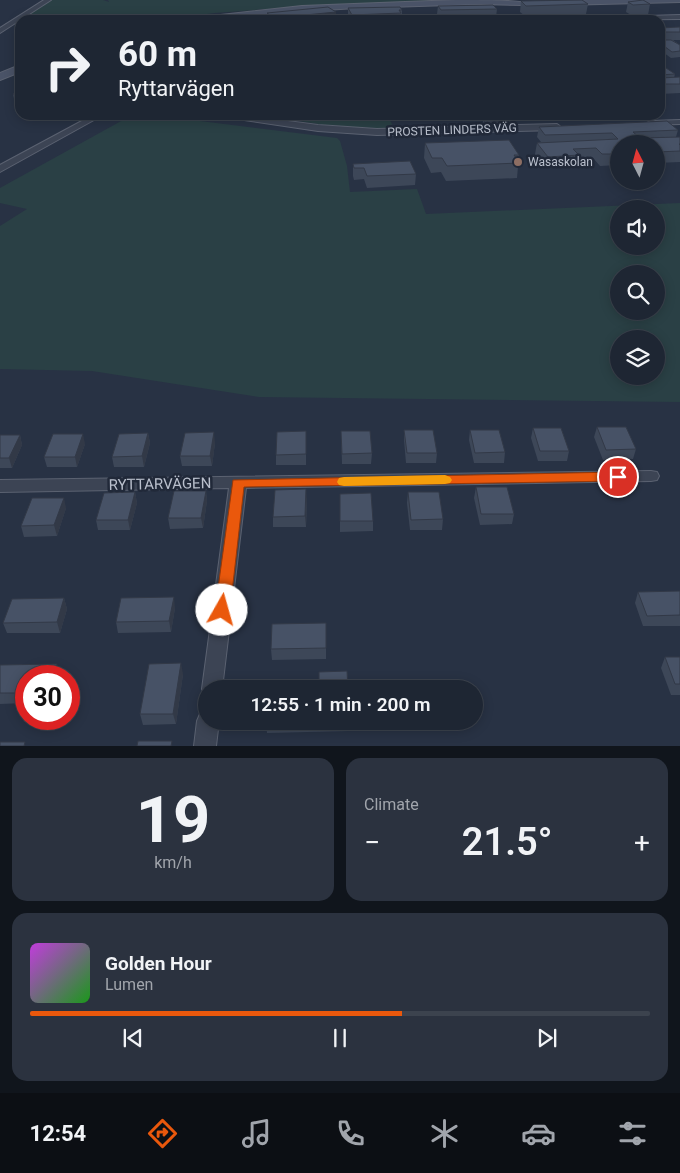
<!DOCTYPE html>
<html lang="en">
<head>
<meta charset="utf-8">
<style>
	:root { --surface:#1e2633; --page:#2b323f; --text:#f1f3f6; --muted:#a1a5ac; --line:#3c434e; --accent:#ea580c }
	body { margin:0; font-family:Roboto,sans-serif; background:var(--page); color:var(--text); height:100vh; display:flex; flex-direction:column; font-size:19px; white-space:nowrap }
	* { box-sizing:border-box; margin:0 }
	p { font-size:16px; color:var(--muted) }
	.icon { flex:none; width:28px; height:28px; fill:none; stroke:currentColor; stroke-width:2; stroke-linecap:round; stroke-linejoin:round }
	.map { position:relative; height:746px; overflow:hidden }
	.panel { display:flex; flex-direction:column; gap:12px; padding:12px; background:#10151c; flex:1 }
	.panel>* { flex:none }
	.top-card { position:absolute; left:15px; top:15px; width:650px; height:105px; border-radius:15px; box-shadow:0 2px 12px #0003,0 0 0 1px var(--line); background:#1e2633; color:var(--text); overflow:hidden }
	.needle { width:32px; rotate:354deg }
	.buttons { position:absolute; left:610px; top:135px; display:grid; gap:10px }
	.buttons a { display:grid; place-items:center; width:55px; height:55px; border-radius:50%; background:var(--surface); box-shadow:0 2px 12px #0003,0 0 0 1px var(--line); font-size:25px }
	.speed { position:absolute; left:15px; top:665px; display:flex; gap:10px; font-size:25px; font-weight:700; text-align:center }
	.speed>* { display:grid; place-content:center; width:65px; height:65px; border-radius:50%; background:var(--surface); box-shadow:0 2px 12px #0003,0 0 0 1px var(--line); line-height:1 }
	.speed .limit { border:8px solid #d22; background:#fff; color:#111 }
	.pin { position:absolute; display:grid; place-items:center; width:42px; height:42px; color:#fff; margin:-21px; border:2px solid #fff; border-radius:50%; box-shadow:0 1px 5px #0007 }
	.me { position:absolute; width:55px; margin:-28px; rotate:7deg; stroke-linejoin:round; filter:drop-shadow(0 0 4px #0008) }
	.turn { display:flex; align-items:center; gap:18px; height:105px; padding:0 20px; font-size:22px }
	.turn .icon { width:65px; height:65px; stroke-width:2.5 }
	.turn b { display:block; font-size:35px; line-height:42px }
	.big { font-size:38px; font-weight:600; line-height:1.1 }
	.panel .tile { flex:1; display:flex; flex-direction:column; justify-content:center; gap:8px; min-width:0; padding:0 18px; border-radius:15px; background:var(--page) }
	.panel .dial { align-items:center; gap:0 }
	.dial b { font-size:65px; line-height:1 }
	.song { display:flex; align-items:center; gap:15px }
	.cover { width:60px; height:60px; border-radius:8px; background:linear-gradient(135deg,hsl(290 70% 55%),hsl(120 70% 35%)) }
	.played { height:5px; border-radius:2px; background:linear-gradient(90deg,var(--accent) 60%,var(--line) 60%) }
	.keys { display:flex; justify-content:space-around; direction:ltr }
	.heat { display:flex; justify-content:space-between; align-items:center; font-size:28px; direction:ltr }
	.panel .tiles { flex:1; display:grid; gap:12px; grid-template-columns:1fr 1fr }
	.tile:last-child { grid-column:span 2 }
	.trip { position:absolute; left:198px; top:680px; width:285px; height:50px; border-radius:25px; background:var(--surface); box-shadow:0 2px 12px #0003,0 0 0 1px var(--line); font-weight:600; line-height:50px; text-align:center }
	.tabs { display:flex; height:80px; justify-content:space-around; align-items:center; background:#0c0f14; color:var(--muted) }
	.tabs .icon { width:35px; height:35px }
	.tabs .active { color:var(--accent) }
	.tabs b { font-size:22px; color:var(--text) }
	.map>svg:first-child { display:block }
	.green { fill:#2a4045; fill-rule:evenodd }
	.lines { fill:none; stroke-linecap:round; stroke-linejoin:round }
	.street-casing { stroke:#5b6271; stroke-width:2 }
	.secondary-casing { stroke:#5b6271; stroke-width:2 }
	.street { fill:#3c4454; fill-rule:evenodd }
	.secondary { fill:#4a5367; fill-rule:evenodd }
	.wall { fill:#3d4758 }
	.shaded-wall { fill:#323947 }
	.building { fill:#475266; stroke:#323947 }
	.route { fill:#ea580c; stroke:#983908 }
	.slow { fill:#f59e0b }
	.education-dot { fill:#8d6e63; stroke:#212939; stroke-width:2 }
	.labels { text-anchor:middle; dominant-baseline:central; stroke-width:5; stroke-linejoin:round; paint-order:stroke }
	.far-street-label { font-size:12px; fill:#bac0cd; stroke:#212939 }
	.far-poi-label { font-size:12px; fill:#bac0cd; stroke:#212939; text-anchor:start }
	.street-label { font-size:15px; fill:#bac0cd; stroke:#212939 }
</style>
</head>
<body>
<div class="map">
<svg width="680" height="746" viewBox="0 0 680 746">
	<rect width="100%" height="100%" fill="#283244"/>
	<g class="green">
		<path d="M50 0H103L109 2 108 0H507L322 5 215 13 158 20 23 19Z"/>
		<path d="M132 115H152L337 138 340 141 347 166 350 192 417 189 426 214 680 203V402L259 397 92 371 0 369V226L27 209 0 203V188ZM619 209H656V246H619ZM619 274H656V311H619ZM619 339H656V376H619Z"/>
		<path d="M261 115H388L394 129 331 126Z"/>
	</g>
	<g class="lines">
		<g class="street-casing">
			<g id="street">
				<path d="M44 0H51L0 33V28Z"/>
				<path d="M680 15V19L576 20 579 18Z"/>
				<path d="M93 115H103L0 172V165Z"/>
				<path d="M220 115H242L318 125 377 129 557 124 561 127 557 130 377 135 318 131 224 117Z"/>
				<path d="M680 120V124L651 125 647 123 651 121Z"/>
				<path d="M651 471 657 472 659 476 657 480 651 481 246 488 222 689H206V696L202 689 229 488 0 492V480Z"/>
				<path d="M206 712V721H219L216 746H194L197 721 200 714Z"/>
			</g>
		</g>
		<g class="secondary-casing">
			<g id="secondary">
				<path d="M457 0C472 0 515 0 526 3L522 5 481 4 357 8 275 13 212 20H190L194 18 302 6Z"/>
				<path d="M589 0H680V2L561 5 557 3 561 1Z"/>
				<path d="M20 65V72L0 80V73Z"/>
			</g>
		</g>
		<use href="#street" class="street"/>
		<use href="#secondary" class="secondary"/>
	</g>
	<g class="wall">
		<path d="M521 1 588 4 586 14 525 16 520 12Z"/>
		<path d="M628 2 650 4 648 15H631L626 12Z"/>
		<path d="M438 6 497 9 496 17 440 18 437 14Z"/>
		<path d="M348 8 402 10V18H401V20H350L348 16Z"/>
		<path d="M336 12V20H267V13Z"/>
		<path d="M680 27V40H673L680 45V57L671 58 660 50V28Z"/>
		<path d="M660 64 675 74 674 78 680 77V93L660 94Z"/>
		<path d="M20 91V105L15 104 13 94Z"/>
		<path d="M483 119 514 121 513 124 485 125 483 122Z"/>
		<path d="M539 127 678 130 676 137H680V162L656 163V144H619V165L600 166 594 159H578L577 167 546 168 535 154 537 143 541 142 537 137Z"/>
		<path d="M425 143 519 155 517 178 446 181 441 172 431 173 424 158Z"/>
		<path d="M353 164 416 174 415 185 367 188 364 179 354 180 353 176Z"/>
		<path d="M597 427 636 449 633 459 603 460 594 437Z"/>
		<path d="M533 428 569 451 567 461H538L531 438Z"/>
		<path d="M404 430 437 453 436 463H406L404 440Z"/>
		<path d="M470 430 505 452 504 463H474L469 440Z"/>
		<path d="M306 431V465H276V455Z"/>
		<path d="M341 431 372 453 371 464H342Z"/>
		<path d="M148 433 150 443 144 467H114L112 457Z"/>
		<path d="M0 435H20L22 445 12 468H0Z"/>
		<path d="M215 443 212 466H182L180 456Z"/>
		<path d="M85 444 77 467H47L44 457Z"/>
		<path d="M476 487 514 514 512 524 480 525 474 498Z"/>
		<path d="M206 491 207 501 203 528 170 529 168 518Z"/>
		<path d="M135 492 137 503 130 530H98L96 520Z"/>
		<path d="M408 492 443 519 442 530H410L407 503Z"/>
		<path d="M340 494 373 521V531L340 532Z"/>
		<path d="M307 500 306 527H273V517Z"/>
		<path d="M66 508 57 536 24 537 21 526Z"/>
		<path d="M680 591V626H643L635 603 638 592Z"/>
		<path d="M64 598 67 609 60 633H7L3 623Z"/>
		<path d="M175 608 171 632 118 633 116 622Z"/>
		<path d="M326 623V659L272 660 271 649Z"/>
		<path d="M665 657H680V695H671L661 668Z"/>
		<path d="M0 667 60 675V676H26V703L0 704Z"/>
		<path d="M183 674 176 724 143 725 140 714Z"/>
		<path d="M266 721H349V731L267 733Z"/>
	</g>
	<g class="shaded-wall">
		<path d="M336 12V20H274V18Z"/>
		<path d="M214 432 215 443 212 466 210 456Z"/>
		<path d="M148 433 150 443 144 467 142 456Z"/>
		<path d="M83 434 85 444 77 467 75 457Z"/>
		<path d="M20 435 22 445 12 468 9 458Z"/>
		<path d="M306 489 307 500 306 527 305 516Z"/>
		<path d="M206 491 207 501 203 528 201 518Z"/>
		<path d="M135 492 137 503 130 530 128 520Z"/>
		<path d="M64 498 66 508 57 536 54 525Z"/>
		<path d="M174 597 175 608 171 632 169 621Z"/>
		<path d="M64 598 67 609 60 633 57 622Z"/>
		<path d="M181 663 183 674 176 724 173 714Z"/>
		<path d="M57 664 60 676H53Z"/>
	</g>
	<g class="building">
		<path d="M582 0 588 4 526 6 521 1Z"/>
		<path d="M643 0 650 4 633 5 628 2Z"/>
		<path d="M493 5 497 9 441 10 438 6Z"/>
		<path d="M328 7 336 12 274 18 267 13Z"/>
		<path d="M400 7 402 10H399L401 13 352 15 348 8Z"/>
		<path d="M680 27V32H660V28Z"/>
		<path d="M660 40H671L680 45V51L672 52 660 43Z"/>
		<path d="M660 64 675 74 660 75Z"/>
		<path d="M680 77V84H660V78Z"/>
		<path d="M20 91V95L13 94Z"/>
		<path d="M511 118 514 121 485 122 483 119Z"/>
		<path d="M667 121 678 130 633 132 640 138 680 137V144H679L680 145V151L656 152V144H619V154H602L596 148 573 149 579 155 548 157 537 143 618 139 612 133 545 135 539 127Z"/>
		<path d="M509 140 519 155H514L519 163 447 166 442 158H432L425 143Z"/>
		<path d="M410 161 416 174 367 176 364 168H354L353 164Z"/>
		<path d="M597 427H626L636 449 606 450Z"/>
		<path d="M533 428H561L569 451H540Z"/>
		<path d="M404 430H433L437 453H407Z"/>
		<path d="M470 430H499L505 452 475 453Z"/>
		<path d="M306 431V454L276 455 277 432Z"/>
		<path d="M341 431H370L372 453 342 454Z"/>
		<path d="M214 432 210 456H180L185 433Z"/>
		<path d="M148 433 142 456 112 457 119 434Z"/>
		<path d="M53 434H83L75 457H44Z"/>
		<path d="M0 435H20L9 458H0Z"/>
		<path d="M476 487H507L514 514H481Z"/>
		<path d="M306 489 305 516 273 517 275 490Z"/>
		<path d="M174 491H206L201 518H168Z"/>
		<path d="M135 492 128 520H96L104 493Z"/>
		<path d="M408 492H439L443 519 411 520Z"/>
		<path d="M371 493 373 521H340V494Z"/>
		<path d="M32 498H64L54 525 21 526Z"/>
		<path d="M680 591V615L647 616 638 592Z"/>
		<path d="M174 597 169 621 116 622 121 598Z"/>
		<path d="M64 598 57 622 3 623 12 599Z"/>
		<path d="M326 623V648L271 649 272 624Z"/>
		<path d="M665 657H680V684H675Z"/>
		<path d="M181 663 173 714H140L149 664Z"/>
		<path d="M57 664 53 676H26V693H0V665Z"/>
		<path d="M347 671 348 689H319V672Z"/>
		<path d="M266 721H298L266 722Z"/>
		<path d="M138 741H172L171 746H137Z"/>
		<path d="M0 742H25L24 746H0Z"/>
	</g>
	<path class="route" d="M618 472 623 473 625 477 623 480 618 481 244 487 230 610 228 614 222 616 217 614 215 610 233 480Z"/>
	<path class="slow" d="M445 475 450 477 452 480 450 483 445 484 344 486 339 485 337 482 339 478 344 477Z"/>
	<circle class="education-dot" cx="518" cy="162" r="5"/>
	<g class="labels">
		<g class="far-street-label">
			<text transform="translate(452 130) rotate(-2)">PROSTEN LINDERS VÄG</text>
		</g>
		<g class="far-poi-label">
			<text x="528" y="162">Wasaskolan</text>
		</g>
		<g class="street-label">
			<text transform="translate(160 484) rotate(-1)">RYTTARVÄGEN</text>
		</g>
	</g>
</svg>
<div class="buttons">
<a><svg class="needle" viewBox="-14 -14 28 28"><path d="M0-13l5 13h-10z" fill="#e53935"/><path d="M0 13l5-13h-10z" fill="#a1a5ac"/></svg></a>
<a><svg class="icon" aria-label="sound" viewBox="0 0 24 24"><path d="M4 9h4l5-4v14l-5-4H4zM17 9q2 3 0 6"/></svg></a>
<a><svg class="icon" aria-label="search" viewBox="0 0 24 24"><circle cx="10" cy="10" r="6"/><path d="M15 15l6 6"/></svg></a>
<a><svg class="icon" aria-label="layers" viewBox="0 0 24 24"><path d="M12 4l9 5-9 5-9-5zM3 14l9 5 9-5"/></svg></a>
</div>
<div class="speed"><div class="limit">30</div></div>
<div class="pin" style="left:618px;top:477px;background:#d93025"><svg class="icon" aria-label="arrive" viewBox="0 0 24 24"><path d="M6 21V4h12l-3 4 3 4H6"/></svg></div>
<svg class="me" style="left:222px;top:610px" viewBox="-20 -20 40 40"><circle r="19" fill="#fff"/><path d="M0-13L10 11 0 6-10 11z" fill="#ea580c"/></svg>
<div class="trip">12:55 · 1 min · 200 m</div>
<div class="top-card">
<div class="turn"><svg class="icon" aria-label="right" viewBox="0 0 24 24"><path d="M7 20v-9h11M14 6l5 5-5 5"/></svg><div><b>60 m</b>Ryttarvägen</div></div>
</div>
</div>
<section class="panel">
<div class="tiles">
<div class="tile dial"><b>19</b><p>km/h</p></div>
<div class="tile"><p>Climate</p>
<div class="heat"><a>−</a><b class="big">21.5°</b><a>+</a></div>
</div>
<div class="tile">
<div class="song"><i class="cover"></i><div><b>Golden Hour</b><p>Lumen</p></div></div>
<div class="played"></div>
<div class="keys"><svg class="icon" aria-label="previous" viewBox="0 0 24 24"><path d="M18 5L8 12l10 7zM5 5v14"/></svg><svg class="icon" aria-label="pause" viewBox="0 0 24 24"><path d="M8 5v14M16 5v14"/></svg><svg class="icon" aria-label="next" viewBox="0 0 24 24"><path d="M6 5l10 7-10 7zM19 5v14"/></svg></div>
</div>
</div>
</section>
<nav class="tabs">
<b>12:54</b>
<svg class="icon active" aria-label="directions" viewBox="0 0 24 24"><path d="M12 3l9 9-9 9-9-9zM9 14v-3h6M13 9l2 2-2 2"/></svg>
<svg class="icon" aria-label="music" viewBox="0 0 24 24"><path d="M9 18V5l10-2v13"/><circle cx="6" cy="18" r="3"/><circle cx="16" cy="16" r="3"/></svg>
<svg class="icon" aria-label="phone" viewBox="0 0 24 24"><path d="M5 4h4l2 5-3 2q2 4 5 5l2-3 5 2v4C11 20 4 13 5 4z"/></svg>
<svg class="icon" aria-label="climate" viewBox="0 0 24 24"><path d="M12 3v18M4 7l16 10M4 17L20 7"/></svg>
<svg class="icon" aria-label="car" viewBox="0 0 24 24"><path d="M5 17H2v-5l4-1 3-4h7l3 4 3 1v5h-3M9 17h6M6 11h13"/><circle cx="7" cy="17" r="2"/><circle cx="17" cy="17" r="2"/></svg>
<svg class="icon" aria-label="filters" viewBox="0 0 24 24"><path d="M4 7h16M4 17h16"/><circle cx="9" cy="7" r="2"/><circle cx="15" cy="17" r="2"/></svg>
</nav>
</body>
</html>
